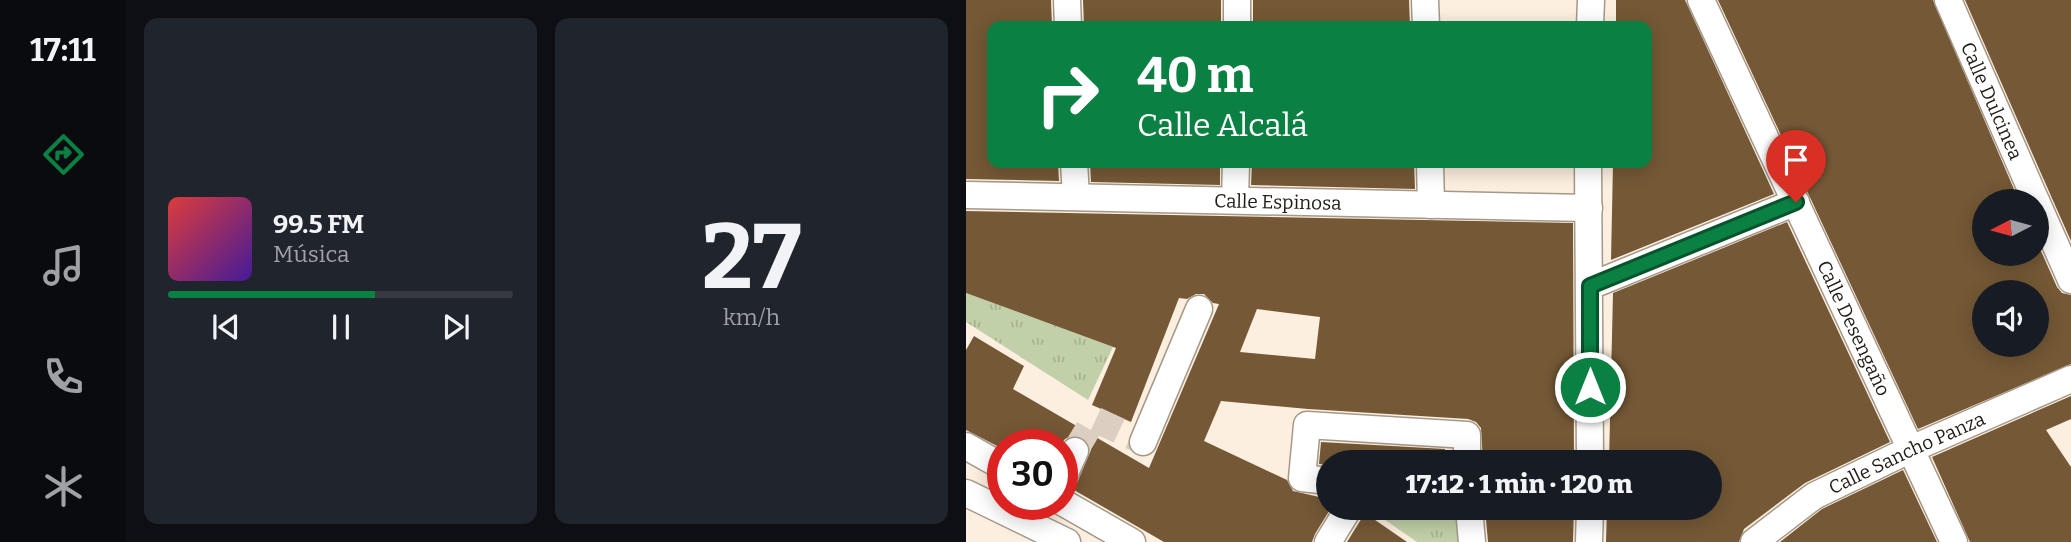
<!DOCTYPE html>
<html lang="es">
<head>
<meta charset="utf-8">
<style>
	:root { --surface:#171b24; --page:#20242c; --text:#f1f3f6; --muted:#9ea1a6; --line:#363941; --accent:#0b8043 }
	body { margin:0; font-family:Bitter,serif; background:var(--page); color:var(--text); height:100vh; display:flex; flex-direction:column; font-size:26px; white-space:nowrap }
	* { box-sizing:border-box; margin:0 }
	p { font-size:23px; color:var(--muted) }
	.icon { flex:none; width:38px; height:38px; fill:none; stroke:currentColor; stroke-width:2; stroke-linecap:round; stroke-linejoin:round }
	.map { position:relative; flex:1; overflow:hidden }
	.panel { display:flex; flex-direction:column; gap:18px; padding:18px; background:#0d0f14; width:840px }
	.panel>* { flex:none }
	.hud { position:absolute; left:21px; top:21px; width:665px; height:147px; border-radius:14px; box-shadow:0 4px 18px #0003; background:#0b8043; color:#fff; overflow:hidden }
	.needle { width:46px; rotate:264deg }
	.fabs { position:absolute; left:1006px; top:189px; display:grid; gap:14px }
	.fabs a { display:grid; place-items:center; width:77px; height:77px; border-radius:50%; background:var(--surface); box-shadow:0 4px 18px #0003; font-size:35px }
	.speed { position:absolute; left:21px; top:429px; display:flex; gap:14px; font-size:35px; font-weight:700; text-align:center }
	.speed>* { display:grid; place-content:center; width:91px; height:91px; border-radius:50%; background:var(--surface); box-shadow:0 4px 18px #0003; line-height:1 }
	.speed .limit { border:10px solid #d22; background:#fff; color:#111 }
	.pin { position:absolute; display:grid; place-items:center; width:60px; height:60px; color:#fff; margin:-72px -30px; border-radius:50% 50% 50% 0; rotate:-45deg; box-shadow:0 0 7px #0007 }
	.pin .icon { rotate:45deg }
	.me { position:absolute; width:77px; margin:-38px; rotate:0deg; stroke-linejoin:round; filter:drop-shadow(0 0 5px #0008) }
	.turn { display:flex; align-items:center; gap:24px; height:147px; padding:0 35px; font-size:32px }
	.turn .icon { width:91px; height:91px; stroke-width:2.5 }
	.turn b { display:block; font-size:49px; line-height:60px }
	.panel .tile { flex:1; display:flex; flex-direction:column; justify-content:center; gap:10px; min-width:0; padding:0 24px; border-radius:14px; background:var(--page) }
	.panel .dial { align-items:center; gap:0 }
	.dial b { font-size:91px; line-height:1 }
	.song { display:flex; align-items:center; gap:21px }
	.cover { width:84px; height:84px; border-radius:10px; background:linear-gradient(135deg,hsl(0 70% 55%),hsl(260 70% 35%)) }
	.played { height:7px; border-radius:4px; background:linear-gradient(90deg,var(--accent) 60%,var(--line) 60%) }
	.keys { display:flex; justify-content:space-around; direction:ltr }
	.panel .tiles { flex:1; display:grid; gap:18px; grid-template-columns:repeat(2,1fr) }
	.trip { position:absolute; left:350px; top:450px; width:406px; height:70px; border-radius:35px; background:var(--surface); box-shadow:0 4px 18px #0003; font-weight:800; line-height:70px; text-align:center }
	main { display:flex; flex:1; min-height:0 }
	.tabs { display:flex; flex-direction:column; width:126px; justify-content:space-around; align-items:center; background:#090b0e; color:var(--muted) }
	.tabs .icon { width:49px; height:49px }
	.tabs .selected { color:var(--accent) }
	.tabs b { font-size:32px; color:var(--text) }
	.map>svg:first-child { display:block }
	.grass { fill:url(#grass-tufts) }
	.building { fill:#755936; fill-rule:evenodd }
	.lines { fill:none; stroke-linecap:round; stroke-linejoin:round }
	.minor-tunnel { stroke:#dccfc1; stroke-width:26; stroke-dasharray:26 13; stroke-linecap:butt }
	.minor-casing { stroke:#a49889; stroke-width:29 }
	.minor { stroke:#fff; stroke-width:26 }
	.route-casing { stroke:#07532c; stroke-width:18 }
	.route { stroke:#0b8043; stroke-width:12 }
	.labels { text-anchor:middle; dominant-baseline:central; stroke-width:7; stroke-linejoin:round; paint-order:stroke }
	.street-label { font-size:19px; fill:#201b15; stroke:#fdefdf }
</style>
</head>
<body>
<main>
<nav class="tabs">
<b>17:11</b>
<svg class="icon selected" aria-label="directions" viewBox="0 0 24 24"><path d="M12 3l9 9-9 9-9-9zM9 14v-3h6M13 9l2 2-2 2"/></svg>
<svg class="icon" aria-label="music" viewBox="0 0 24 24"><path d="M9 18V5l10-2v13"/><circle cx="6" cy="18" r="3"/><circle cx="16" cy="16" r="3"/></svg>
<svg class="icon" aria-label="phone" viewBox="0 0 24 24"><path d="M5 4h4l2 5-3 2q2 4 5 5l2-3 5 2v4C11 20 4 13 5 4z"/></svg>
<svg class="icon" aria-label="climate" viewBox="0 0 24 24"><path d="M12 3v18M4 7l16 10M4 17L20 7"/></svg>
</nav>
<section class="panel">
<div class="tiles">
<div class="tile">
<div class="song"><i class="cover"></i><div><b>99.5 FM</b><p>Música</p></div></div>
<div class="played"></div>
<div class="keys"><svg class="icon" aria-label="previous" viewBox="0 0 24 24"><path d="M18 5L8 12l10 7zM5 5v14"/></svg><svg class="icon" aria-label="pause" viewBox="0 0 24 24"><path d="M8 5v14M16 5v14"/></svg><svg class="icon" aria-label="next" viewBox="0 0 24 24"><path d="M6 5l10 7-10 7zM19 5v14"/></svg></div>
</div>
<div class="tile dial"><b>27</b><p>km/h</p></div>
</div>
</section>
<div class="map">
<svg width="1105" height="542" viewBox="0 0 1105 542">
	<defs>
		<pattern id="grass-tufts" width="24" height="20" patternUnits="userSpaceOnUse" patternTransform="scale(1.75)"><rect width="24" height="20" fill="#c1d0a8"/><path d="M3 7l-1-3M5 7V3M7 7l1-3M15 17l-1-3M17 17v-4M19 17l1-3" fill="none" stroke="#a6b290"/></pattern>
	</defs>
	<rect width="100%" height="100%" fill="#fdefdf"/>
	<g class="grass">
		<path d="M0 293 147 347 122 400 0 322Z"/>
		<path d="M402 508H492L497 542H451Z"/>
	</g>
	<g class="building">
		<path d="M0 0H85L86 26H26V163H92L93 181 0 179Z"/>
		<path d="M117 0H255V26H118Z"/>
		<path d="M287 0H443L444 26H287Z"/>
		<path d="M650 0H719L808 194 645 260 647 163H681V26H650Z"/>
		<path d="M752 0H967L1053 201H1018V254H1071V242L1091 287 1096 293 1105 295V364L952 429ZM1018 292H1071V345H1018Z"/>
		<path d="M999 0H1105V241L1085 196Z"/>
		<path d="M124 163H254V185L125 182Z"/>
		<path d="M286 163H448L449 189 285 185Z"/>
		<path d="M0 211 607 223 608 462H517L515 428 510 422 502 419 342 409 255 401 238 441 321 480 327 491 362 499V508H365L349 534 346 542H198L108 490 125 450 122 442 116 437 107 435 99 439 95 444H37V449L0 430V350L8 336 58 366 47 389 183 468 253 304 247 303 238 294H230L221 299 213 298 165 422 126 405 150 348 0 293ZM291 309 354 317 349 359 274 352Z"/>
		<path d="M821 222 924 442 839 483 778 529 773 542H640L641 508H744V462H643L647 293Z"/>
		<path d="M1105 396V419L1080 430 1105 467V542H1004L966 457Z"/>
		<path d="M355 442 479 449V462H362V465L353 464Z"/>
		<path d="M937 470 971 542H814L856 509Z"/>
		<path d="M519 508H608L607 542H522Z"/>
		<path d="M399 513 441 542H381Z"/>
	</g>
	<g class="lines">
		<path class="minor-tunnel" d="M109 451 128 419 177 442"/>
		<g class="minor-casing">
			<g id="minor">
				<path d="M101 0 102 26"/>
				<path d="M459 0 460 26"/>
				<path id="s1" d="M735 0 988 542"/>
				<path id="s2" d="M982 0 1070 201"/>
				<path d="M271 26V0"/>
				<path d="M624 26 625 0"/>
				<path d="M108 163 110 196"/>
				<path d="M464 163 465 205"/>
				<path d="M622 163 624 462"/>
				<path id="s3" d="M0 195 623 208"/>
				<path d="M269 200 270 163"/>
				<path d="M1071 203 1105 280"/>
				<path d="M624 286 830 202"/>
				<path d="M177 442 233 309"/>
				<path d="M0 446 37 467"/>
				<path d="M96 480 109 451"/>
				<path d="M362 481 336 478 341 425 501 435V462"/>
				<path d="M0 493 101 542"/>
				<path d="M96 502 166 542"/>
				<path d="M503 508 506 542"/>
				<path d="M362 542 383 508"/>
				<path d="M623 542 624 508"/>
				<path id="s4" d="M788 542 848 496 943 450 1105 379"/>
			</g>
		</g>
		<use href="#minor" class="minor"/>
	</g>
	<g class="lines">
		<g class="route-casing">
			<path id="route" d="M624 387V286L830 202"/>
		</g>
		<use href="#route" class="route"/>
	</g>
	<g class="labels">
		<g class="street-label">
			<text stroke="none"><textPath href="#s2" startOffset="110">Calle Dulcinea</textPath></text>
			<text stroke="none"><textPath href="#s3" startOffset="312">Calle Espinosa</textPath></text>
			<text stroke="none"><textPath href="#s1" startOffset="362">Calle Desengaño</textPath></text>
			<text stroke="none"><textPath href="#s4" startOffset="178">Calle Sancho Panza</textPath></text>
		</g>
	</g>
</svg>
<div class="fabs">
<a><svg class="needle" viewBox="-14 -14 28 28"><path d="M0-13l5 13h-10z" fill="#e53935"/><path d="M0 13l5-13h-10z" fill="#9ea1a6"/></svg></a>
<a><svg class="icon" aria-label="sound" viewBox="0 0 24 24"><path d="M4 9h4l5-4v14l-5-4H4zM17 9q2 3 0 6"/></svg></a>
</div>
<div class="speed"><div class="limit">30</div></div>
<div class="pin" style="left:830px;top:202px;background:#d93025"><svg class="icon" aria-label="arrive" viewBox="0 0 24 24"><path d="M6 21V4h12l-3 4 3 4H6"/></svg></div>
<svg class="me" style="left:624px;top:387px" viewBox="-20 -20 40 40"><circle r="17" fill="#0b8043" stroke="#fff" stroke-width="3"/><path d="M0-11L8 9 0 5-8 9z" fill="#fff"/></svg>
<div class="trip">17:12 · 1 min · 120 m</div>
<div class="hud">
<div class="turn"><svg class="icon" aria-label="right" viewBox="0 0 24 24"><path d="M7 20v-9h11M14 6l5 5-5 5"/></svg><div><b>40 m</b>Calle Alcalá</div></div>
</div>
</div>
</main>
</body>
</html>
